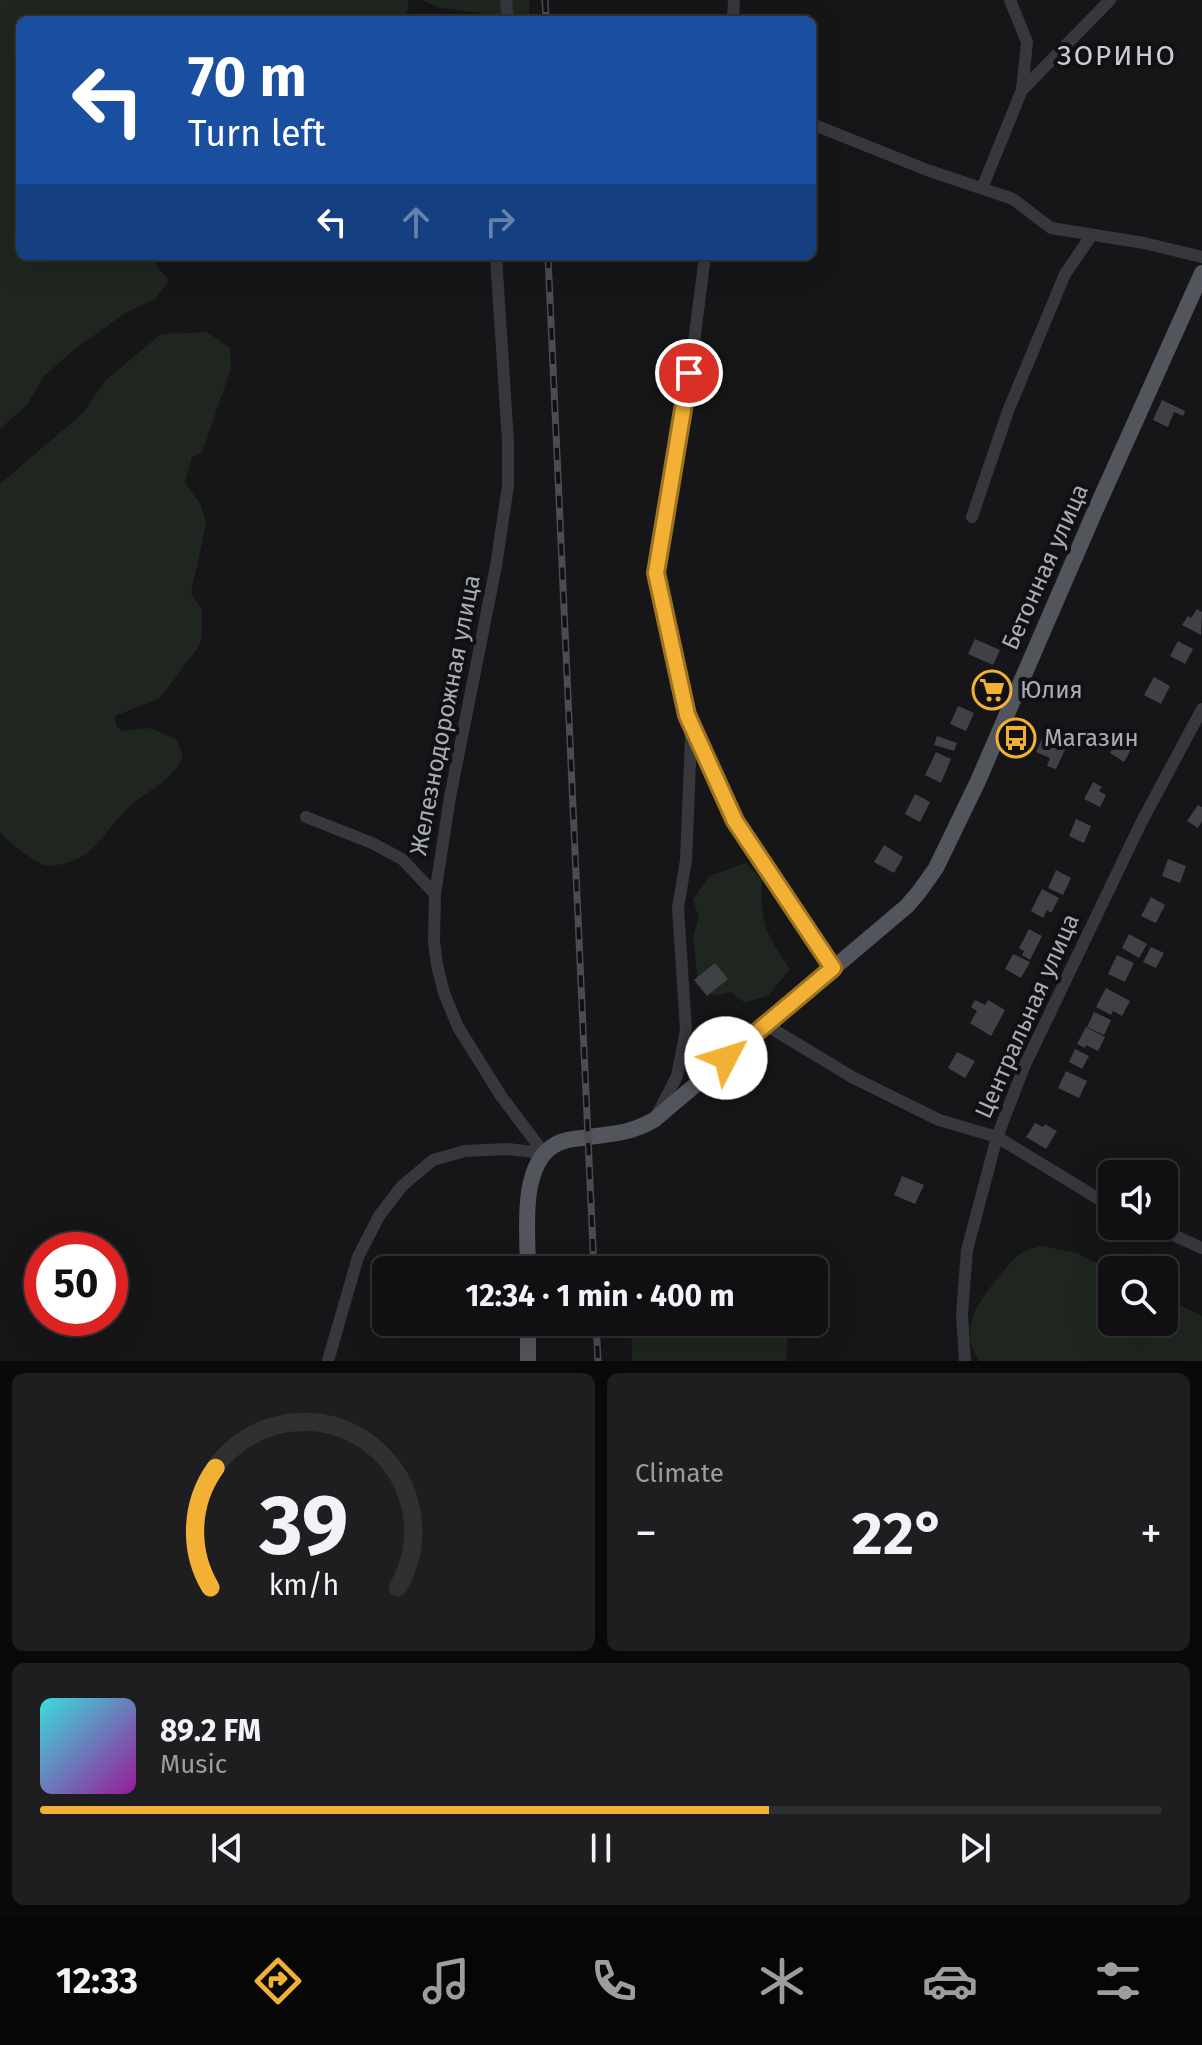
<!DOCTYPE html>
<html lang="en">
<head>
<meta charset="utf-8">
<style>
	:root { --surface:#101012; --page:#1e1e20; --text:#f1f3f6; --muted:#9c9d9f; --line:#303032; --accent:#f2b134 }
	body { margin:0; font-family:"Fira Sans",sans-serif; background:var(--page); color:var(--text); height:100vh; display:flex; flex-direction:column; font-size:30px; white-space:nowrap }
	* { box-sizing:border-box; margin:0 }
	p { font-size:26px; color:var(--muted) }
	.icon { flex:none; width:44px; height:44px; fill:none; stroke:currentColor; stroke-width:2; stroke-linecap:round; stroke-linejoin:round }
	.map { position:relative; height:1361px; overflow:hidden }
	.drawer { display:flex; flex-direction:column; gap:12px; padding:12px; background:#09090a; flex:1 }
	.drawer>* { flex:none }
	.top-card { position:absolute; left:16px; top:16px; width:800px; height:244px; border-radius:12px; box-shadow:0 8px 32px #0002,0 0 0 2px var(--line); background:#1a4fa0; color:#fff; overflow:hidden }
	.controls { position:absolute; left:1098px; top:1160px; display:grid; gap:16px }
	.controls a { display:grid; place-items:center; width:80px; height:80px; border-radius:12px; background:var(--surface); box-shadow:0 8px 32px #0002,0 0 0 2px var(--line); font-size:40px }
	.speed { position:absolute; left:24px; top:1232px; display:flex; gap:16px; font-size:40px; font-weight:700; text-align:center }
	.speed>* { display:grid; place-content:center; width:104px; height:104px; border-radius:50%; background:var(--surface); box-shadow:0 8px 32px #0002,0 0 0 2px var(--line); line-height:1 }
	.speed .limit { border:12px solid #d22; background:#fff; color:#111 }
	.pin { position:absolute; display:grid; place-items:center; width:68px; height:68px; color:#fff; margin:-34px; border:4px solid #fff; border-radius:50%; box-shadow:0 2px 8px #0007 }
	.me { position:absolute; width:88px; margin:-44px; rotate:50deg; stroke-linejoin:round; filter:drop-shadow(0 0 6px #0008) }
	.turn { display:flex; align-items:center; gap:28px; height:168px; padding:0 40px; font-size:36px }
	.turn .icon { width:104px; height:104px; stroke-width:2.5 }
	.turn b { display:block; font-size:56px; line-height:68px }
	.lanes { display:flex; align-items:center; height:76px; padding:0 40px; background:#0003; justify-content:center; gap:40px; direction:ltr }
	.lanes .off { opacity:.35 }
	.big { font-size:60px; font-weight:700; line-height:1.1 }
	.drawer .tile { flex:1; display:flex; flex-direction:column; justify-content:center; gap:12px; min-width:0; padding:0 28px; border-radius:12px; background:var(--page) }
	.drawer .dial { align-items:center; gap:0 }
	.dial svg { height:208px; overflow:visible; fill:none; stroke:var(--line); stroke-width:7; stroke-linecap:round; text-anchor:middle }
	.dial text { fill:var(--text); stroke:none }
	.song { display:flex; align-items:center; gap:24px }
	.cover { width:96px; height:96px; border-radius:12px; background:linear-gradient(135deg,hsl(180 70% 55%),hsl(300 70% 35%)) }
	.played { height:8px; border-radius:4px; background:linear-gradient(90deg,var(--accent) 65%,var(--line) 65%) }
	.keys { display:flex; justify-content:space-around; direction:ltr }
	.heat { display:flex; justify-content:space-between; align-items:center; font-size:44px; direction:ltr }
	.drawer .tiles { flex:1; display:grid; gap:12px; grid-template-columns:1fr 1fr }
	.tile:last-child { grid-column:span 2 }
	.trip { position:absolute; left:372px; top:1256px; width:456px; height:80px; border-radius:12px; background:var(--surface); box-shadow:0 8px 32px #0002,0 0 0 2px var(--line); font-weight:700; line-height:80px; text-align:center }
	.menu { display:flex; height:128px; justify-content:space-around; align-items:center; background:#060607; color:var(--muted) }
	.menu .icon { width:56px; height:56px }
	.menu .on { color:var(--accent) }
	.menu b { font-size:36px; color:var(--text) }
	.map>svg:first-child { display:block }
	.green { fill:#1e261f }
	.building { fill:#404145 }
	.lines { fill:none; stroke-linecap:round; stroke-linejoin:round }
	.minor { stroke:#37383d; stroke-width:12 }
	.major { stroke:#53555c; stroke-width:16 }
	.rail-casing { stroke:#4a4c52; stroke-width:7 }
	.rail { stroke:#111113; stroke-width:4; stroke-dasharray:12; stroke-linecap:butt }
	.route-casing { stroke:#9d7322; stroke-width:20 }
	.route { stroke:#f2b134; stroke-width:14 }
	.labels { text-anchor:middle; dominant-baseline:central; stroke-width:8; stroke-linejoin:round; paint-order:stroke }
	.street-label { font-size:24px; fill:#a8adb8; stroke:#111113 }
	.poi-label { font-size:24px; fill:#a8adb8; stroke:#111113; text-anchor:start }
	.quarter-label { font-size:28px; letter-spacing:2px; fill:#c9ccd4; stroke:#111113 }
</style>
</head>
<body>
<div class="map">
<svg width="1202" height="1361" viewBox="0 0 1202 1361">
	<rect width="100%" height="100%" fill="#161618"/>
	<g class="green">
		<path d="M0 0H407L409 8 400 20H20V256H154L155 263 169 281 155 299 125 313 74 350 44 376 27 405 0 429Z"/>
		<path d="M421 0H529V19L440 8Z"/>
		<path d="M207 332 230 348 231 368 202 453 192 457 185 483 201 505 206 524 191 593 202 610V637L197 649 160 698 115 716 116 726 123 731 150 728 176 739 183 756C171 784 145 791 125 811 112 824 101 842 87 853 76 861 59 867 45 865 35 863 7 841 0 832V484L82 414 106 380 161 334Z"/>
		<path d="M746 863 762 880C760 924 766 933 790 969L769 995 745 1003 731 992 714 996 698 983 693 937 699 917 693 900 709 876Z"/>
		<path d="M1041 1246 1077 1253 1112 1271V1322H1164V1297L1202 1316V1361H979C957 1328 980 1300 1000 1275 1007 1267 1014 1257 1023 1252 1028 1249 1035 1248 1041 1246Z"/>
		<path d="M651 1258H664L685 1270H636L638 1263Z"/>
		<path d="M631 1322H789L786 1361H632Z"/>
	</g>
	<g class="building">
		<path d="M1162 400 1185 411 1183 416 1174 412 1168 427 1153 420Z"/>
		<path d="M1197 609 1202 612 1201 635 1182 625 1188 616 1191 618Z"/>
		<path d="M975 639 1000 650 993 665 968 654Z"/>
		<path d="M1178 641 1193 649 1185 664 1170 656Z"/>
		<path d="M1154 677 1170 686 1161 704 1144 695Z"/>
		<path d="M990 679 1000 684 993 698 983 693Z"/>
		<path d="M958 706 974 713 966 731 950 724Z"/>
		<path d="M1046 730 1069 741 1056 769 1047 766 1050 758 1036 752Z"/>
		<path d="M1120 735 1125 738 1126 735 1130 737 1127 743 1133 746 1124 762 1110 753Z"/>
		<path d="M937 736 957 743 954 751 934 745Z"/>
		<path d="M936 752 951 759 941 783 925 775Z"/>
		<path d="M1093 782 1102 787 1099 791 1106 795 1100 807 1084 799Z"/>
		<path d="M915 794 930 802 920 822 905 814Z"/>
		<path d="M1198 805 1202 807V821L1198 828 1187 821Z"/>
		<path d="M1076 819 1091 826 1084 843 1069 836Z"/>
		<path d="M884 845 903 857 894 873 874 862Z"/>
		<path d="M1168 859 1186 866 1180 883 1162 876Z"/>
		<path d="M1056 870 1071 878 1063 895 1048 888Z"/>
		<path d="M1042 889 1059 898 1051 913 1047 910 1043 918 1031 911Z"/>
		<path d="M1151 897 1165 905 1156 923 1141 916Z"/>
		<path d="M1029 929 1042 936 1030 960 1022 955 1024 951 1019 948Z"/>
		<path d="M1129 934 1147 944 1139 958 1122 948Z"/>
		<path d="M1151 947 1164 953 1156 968 1143 962Z"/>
		<path d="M1013 954 1030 962 1021 978 1005 969Z"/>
		<path d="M1117 955 1134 963 1125 982 1108 974Z"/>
		<path d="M715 963 728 979 707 996 694 980Z"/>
		<path d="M1106 988 1130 1001 1122 1016 1113 1011 1111 1015 1096 1007Z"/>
		<path d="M975 1000 985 1005 988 1000 1005 1010 991 1036 970 1023 977 1011 971 1007Z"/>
		<path d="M1094 1012 1111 1020 1104 1035 1087 1027Z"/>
		<path d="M1086 1027 1105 1037 1098 1051 1086 1045 1085 1048 1077 1044Z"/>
		<path d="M1075 1049 1089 1056 1082 1069 1069 1062Z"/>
		<path d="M957 1052 975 1061 965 1078 948 1068Z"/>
		<path d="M1066 1071 1087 1081 1079 1098 1058 1088Z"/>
		<path d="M1035 1123 1043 1127 1045 1124 1057 1131 1046 1149 1026 1137Z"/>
		<path d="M902 1176 924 1185 915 1204 894 1195Z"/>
	</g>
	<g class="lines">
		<g class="minor">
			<path d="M506 0 508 20"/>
			<path d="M1010 0 1027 42 1022 90"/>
			<path d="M733 20 734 0"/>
			<path d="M812 124 927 170 1013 199 1051 228 1144 243 1202 257"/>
			<path d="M982 188 1022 90 1110 0"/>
			<path d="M496 256 508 442V486L496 566 450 797 435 894 434 941 437 965 444 993 458 1027 501 1096 544 1153"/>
			<path d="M972 517 1008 411 1065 274 1091 236"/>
			<path d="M694 730 735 821 833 968"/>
			<path d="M306 817 372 843 402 859 435 894"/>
			<path d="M766 1025 852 1077 939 1120 997 1137 1112 1207"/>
			<path d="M658 1113 677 1076 686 1030 678 908 686 860 691 738 675 653 656 573 694 342 705 256"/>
			<path d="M1153 1226 1202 1248"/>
			<path d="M328 1361 358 1257 379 1216 402 1186 433 1160 465 1151 507 1149 544 1153"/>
			<path d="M965 1361 962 1315 967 1250 997 1137 1024 1067 1141 823 1202 709"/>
		</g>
		<g class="major">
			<path d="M528 1270C528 1235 519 1168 553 1146 562 1140 572 1139 582 1138 612 1133 627 1135 654 1120L907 906 919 892 936 868 978 781 1095 511 1202 273"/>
			<path d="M528 1361V1322"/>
		</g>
		<g class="rail-casing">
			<g id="rail">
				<path d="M545 0 546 20"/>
				<path d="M548 256 594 1270"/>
				<path d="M596 1322 598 1361"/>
			</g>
		</g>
		<use href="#rail" class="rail"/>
	</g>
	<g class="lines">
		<g class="route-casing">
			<path id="route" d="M689 373 656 573 687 715 735 821 833 968 726 1058"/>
		</g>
		<use href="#route" class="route"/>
	</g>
	<defs>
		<g id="supermarket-ring" transform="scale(2)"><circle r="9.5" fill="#111113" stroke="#f2b134" stroke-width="1.5"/><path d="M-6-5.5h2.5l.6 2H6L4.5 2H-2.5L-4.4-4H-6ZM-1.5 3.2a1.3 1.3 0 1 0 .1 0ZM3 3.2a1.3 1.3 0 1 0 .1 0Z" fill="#f2b134"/></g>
		<g id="bus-ring" transform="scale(2)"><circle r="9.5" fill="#111113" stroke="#f2b134" stroke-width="1.5"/><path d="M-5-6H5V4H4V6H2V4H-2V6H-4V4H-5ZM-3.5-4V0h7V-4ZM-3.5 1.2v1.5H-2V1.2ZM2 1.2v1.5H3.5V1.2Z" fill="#f2b134"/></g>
	</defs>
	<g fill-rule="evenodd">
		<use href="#supermarket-ring" x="992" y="690"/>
		<use href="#bus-ring" x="1016" y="738"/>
	</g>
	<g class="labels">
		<g class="street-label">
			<text transform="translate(1045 567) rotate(-66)">Бетонная улица</text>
			<text transform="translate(445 715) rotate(-79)">Железнодорожная улица</text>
			<text transform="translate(1027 1016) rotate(-66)">Центральная улица</text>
		</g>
		<g class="poi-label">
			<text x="1020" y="690">Юлия</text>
			<text x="1044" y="738">Магазин</text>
		</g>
		<g class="quarter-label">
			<text x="1117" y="55">ЗОРИНО</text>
		</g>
	</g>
</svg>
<div class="controls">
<a><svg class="icon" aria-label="sound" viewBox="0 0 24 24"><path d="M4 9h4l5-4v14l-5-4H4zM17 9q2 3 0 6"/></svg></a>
<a><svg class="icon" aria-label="search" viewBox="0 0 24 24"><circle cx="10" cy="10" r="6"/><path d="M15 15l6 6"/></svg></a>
</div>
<div class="speed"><div class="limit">50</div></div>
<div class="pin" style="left:689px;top:373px;background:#d93025"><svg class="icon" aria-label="arrive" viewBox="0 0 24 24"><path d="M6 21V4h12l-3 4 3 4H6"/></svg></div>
<svg class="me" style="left:726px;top:1058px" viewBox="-20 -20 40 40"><circle r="19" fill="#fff"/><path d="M0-13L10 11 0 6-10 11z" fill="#f2b134"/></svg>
<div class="trip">12:34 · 1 min · 400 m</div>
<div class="top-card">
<div class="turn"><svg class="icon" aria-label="left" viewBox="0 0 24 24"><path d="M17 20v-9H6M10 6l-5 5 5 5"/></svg><div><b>70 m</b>Turn left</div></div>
<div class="lanes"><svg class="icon" aria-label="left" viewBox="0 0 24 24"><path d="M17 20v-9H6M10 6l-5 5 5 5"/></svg><svg class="icon off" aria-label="ahead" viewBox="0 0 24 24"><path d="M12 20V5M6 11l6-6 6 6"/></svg><svg class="icon off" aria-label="right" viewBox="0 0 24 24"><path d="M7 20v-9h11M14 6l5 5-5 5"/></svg></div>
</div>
</div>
<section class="drawer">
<div class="tiles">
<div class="tile dial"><svg viewBox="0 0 100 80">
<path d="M14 69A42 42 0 1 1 86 69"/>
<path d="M14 69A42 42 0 0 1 16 23" stroke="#f2b134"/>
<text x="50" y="56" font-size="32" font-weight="700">39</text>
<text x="50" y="72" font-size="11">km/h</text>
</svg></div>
<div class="tile"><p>Climate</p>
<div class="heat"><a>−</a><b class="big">22°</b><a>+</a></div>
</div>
<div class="tile">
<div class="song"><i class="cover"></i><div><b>89.2 FM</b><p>Music</p></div></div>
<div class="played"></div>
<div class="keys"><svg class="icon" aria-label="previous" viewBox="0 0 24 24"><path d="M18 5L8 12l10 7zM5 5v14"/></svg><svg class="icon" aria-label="pause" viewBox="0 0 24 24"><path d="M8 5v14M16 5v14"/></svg><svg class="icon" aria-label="next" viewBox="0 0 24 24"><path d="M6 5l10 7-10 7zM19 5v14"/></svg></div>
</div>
</div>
</section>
<nav class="menu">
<b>12:33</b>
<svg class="icon on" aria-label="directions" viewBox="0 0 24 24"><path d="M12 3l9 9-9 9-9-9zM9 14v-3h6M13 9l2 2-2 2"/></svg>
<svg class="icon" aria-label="music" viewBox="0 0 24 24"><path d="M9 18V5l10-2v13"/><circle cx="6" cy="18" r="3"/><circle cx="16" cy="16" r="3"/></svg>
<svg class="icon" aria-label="phone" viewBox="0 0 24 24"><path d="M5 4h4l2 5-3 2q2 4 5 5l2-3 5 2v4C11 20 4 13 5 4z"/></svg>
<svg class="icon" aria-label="climate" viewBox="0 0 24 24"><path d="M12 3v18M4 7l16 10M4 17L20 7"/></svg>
<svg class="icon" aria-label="car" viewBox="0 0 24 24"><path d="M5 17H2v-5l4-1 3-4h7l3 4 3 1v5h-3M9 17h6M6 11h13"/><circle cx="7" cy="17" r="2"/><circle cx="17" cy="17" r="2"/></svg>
<svg class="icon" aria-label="filters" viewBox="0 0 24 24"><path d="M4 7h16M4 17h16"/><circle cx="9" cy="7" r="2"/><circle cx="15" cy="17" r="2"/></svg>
</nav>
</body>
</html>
